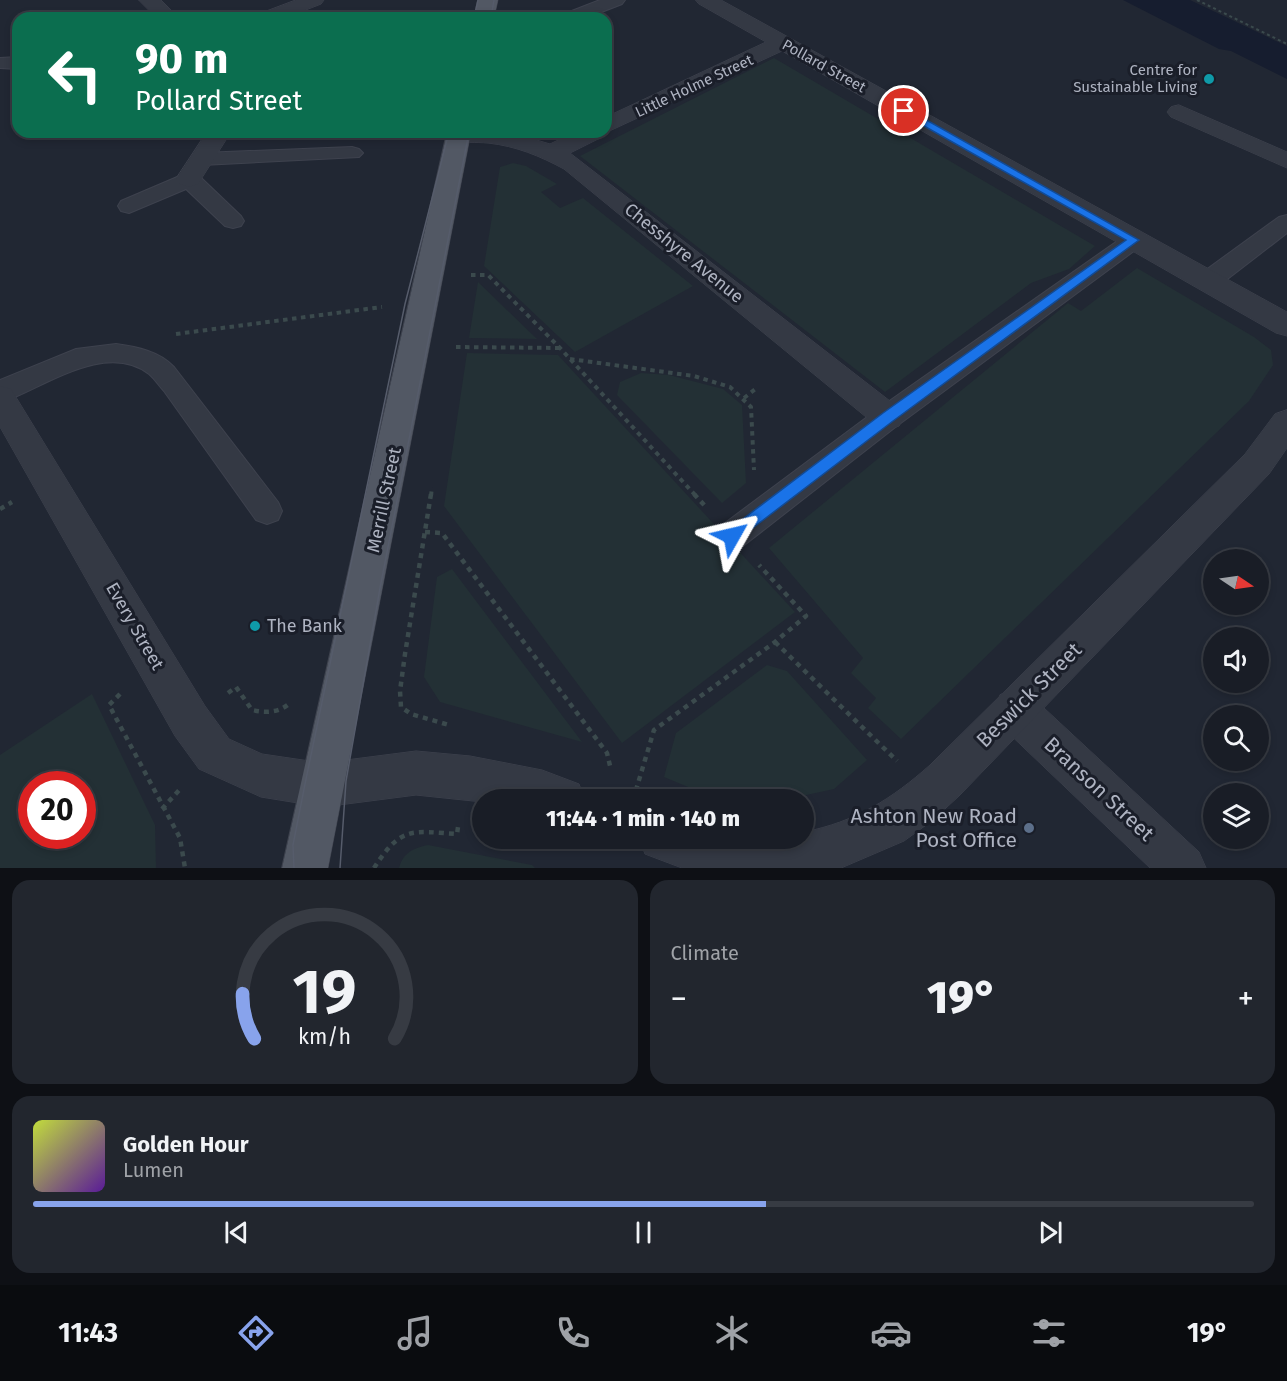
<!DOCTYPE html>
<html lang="en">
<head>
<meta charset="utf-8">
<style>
	:root { --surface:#191d26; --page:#22262e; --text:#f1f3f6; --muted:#9fa2a7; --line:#373b43; --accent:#88a3ec }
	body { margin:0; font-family:"Fira Sans",sans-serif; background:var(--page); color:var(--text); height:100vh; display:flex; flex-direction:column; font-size:22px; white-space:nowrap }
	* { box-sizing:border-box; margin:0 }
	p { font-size:20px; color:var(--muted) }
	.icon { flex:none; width:33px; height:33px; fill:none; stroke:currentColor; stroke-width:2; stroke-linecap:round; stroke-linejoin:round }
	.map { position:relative; height:868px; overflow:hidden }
	.side { display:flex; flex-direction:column; gap:12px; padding:12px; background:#0e1015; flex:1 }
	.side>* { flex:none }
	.hud { position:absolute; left:12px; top:12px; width:600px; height:126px; border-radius:18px; box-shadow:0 3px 9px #0003,0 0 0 2px var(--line); background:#0b6e4f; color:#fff; overflow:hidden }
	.needle { width:39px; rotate:103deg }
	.fabs { position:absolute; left:1203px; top:549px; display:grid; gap:12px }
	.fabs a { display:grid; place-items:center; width:66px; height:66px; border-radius:50%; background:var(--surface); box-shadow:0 3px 9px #0003,0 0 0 2px var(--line); font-size:30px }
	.speed { position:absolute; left:18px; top:771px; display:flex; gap:12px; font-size:30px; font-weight:700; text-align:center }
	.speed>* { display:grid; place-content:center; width:78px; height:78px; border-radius:50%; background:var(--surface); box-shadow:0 3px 9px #0003,0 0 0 2px var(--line); line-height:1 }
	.speed .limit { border:9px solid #d22; background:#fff; color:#111 }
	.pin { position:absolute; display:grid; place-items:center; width:51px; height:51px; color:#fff; margin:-26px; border:3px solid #fff; border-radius:50%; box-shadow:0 2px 6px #0007 }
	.me { position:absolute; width:66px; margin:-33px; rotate:53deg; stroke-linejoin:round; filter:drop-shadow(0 0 4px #0008) }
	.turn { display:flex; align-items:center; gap:21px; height:126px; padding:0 24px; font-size:27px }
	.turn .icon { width:78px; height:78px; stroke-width:2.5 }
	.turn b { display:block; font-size:42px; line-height:51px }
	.big { font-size:45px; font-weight:800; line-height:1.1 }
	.side .card { flex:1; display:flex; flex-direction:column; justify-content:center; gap:9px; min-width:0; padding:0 21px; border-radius:18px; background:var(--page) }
	.side .dial { align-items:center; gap:0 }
	.dial svg { height:156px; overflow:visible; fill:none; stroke:var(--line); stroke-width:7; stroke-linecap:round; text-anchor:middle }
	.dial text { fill:var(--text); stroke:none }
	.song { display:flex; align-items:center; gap:18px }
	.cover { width:72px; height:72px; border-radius:9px; background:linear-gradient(135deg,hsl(70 70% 55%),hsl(270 70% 35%)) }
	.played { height:6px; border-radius:3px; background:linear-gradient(90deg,var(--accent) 60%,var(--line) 60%) }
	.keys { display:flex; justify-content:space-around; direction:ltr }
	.heat { display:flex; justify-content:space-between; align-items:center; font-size:33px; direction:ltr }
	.side .tiles { flex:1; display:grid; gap:12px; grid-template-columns:1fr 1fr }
	.card:last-child { grid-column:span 2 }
	.trip { position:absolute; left:472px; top:789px; width:342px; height:60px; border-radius:30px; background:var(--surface); box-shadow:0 3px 9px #0003,0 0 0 2px var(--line); font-weight:800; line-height:60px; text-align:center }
	.tab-bar { display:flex; height:96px; justify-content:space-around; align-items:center; background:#0a0c0f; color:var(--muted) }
	.tab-bar .icon { width:42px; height:42px }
	.tab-bar .selected { color:var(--accent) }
	.tab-bar b { font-size:27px; color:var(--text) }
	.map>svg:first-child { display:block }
	.green { fill:#233035; fill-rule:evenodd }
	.water { fill:#161d2f }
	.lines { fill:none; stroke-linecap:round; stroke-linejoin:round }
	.service-casing { stroke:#3e424e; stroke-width:2 }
	.minor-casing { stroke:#3e424e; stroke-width:1 }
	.tertiary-casing { stroke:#3e424e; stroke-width:1 }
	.primary-casing { stroke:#3e424e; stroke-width:1 }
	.path-far2 { stroke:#3b4a4d; stroke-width:2; stroke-dasharray:3 3; stroke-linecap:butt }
	.path-far1 { stroke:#3b4a4d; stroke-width:4; stroke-dasharray:4.5 4.5; stroke-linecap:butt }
	.path { stroke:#3b4a4d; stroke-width:4.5; stroke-dasharray:5 5; stroke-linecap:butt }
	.service { fill:#343944; fill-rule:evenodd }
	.minor { fill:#343944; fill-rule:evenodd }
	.tertiary { fill:#343944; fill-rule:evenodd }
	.primary { fill:#525864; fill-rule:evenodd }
	.tram { stroke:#565c6b; stroke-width:1.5 }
	.route { fill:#1a73e8; stroke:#114b97; stroke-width:1.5 }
	.culture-dot { fill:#0f9aa8; stroke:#1a1e29; stroke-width:2 }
	.service-dot { fill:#5c6f8a; stroke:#1a1e29; stroke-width:2 }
	.labels { text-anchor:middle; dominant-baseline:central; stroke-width:6; stroke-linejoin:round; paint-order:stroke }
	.far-street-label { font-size:15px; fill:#aeb3c1; stroke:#1a1e29 }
	.far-poi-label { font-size:15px; fill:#aeb3c1; stroke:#1a1e29; text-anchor:end }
	.street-label { font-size:18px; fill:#aeb3c1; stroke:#1a1e29 }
	.poi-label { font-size:18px; fill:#aeb3c1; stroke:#1a1e29; text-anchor:start }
	.near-street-label { font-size:21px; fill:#aeb3c1; stroke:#1a1e29 }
	.near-poi-label { font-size:21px; fill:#aeb3c1; stroke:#1a1e29; text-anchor:end }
</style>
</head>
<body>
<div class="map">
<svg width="1287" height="868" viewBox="0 0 1287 868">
	<rect width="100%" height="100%" fill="#212733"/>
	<g class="green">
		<path d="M774 58 1095 246 1069 269 1031 283 885 392 580 156Z"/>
		<path d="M513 163 526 166 557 184 541 192 560 208 583 198 693 286 575 352 484 266 500 167Z"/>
		<path d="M1137 268 1254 337 1271 350 1273 365 1249 401 901 739 868 708 876 698 851 673 863 658 769 548 1068 303 1081 311Z"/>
		<path d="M478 282 537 339 469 338Z"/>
		<path d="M467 353 558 355 795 612 622 743 444 506Z"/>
		<path d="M641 373 669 375 723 389 742 405 746 483 722 503 617 395 620 382Z"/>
		<path d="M452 569 582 742 440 702 424 677 437 577Z"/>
		<path d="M767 665 787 671 867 760 834 789 788 799H717L664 777 676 733Z"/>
		<path d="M92 694 155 825 156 868H0V755ZM32 784H82V836H32Z"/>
		<path d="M428 845 532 865 535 868H399C403 853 413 848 428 845Z"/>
	</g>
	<path class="water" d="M1123 0H1190L1276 41 1287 46V79L1231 51 1219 49Z"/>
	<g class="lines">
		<g class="service-casing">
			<g id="service">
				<path d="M600 0H625L622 4 586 18H561L564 14Z"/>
				<path d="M18 57V69L0 68V58Z"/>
				<path d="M352 147 359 149 363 153 359 157 202 165 194 164 191 159 194 154 202 153Z"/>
				<path d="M189 172 197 174 241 216 244 221 241 226 233 228 225 226 186 189 129 213 121 211 118 206 121 201Z"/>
				<path d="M1287 215V233L1217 287 1208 289 1199 287 1196 281 1199 275 1279 217Z"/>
				<path d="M1134 232 1142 235 1146 240 1142 245 898 425 743 546 732 550 721 546 716 536 721 526 878 409 1126 235Z"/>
				<path d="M116 344C137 347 159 351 174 367L278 502 282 511 278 520 267 524 256 520 164 391C159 386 155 379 149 374 105 340 42 389 0 403V380L76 349Z"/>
			</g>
		</g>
		<g class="minor-casing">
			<g id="minor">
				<path d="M139 0H161L179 18H157Z"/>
				<path d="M296 0H324L321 4 285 18H256L259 14Z"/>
				<path d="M696 0H721L1287 312V336L1276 333 782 51 605 133 602 137 570 153 899 408 904 417 899 426 888 430 877 426 564 169C540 156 516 146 488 143 476 142 463 143 451 140L447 135 449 132H509L550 144 575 132H606V117L766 42 699 4Z"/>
				<path d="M1179 105 1287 152V168L1171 117 1167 112 1171 107Z"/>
				<path d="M207 132H231L198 184 189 187 180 184 176 179Z"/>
				<path d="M1015 689 1030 695 1199 852 1206 868H1150L1000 725 994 710 1000 695Z"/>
			</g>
		</g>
		<g class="tertiary-casing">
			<g id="tertiary">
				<path d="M0 386 11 389 205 706 229 739 262 754 323 763 416 751 470 756 542 770 579 784 585 800H483V802L416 795 323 807 261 797 199 769 175 736 0 427Z"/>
				<path d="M1287 410V448L1269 474 960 795 933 820 904 841 841 868H682L645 854 639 838H804V832C855 822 892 799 930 765L1245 454 1275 414Z"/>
			</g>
		</g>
		<g class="primary-casing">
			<g id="primary">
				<path d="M478 0H498L494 18H474Z"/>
				<path d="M447 132H471L328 868H282Z"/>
			</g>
		</g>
		<path class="path-far2" d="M1197 0 1287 44"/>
		<g class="path-far1">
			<path d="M471 275H488L560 348 696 496"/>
			<path d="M176 334 382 307"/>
			<path d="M456 347 560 348"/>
			<path d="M570 359 694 376 730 387 751 407 754 470"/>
			<path d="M744 398 758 387"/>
			<path d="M431 496 432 487"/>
		</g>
		<g class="path">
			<path d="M431 494 405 654 400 691 401 707 411 714 449 725"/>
			<path d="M694 494 705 506"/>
			<path d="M0 509 12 502"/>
			<path d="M425 532 442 533 607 753 611 770"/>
			<path d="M775 642 897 761"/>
			<path d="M228 693 236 687 252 710C266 713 280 713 291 702"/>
			<path d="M120 694 109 705 180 838 185 868"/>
			<path d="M633 800 654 730 775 642 806 616 759 565"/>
			<path d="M162 809 181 788"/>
			<path d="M374 868C401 826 411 831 457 834L458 827"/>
		</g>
		<use href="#service" class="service"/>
		<use href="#minor" class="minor"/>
		<use href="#tertiary" class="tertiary"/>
		<use href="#primary" class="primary"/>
		<g class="tram">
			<path d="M474 18 478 0"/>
			<path d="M491 18 494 0"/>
			<path d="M294 868 293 845 305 784 405 304 449 132"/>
			<path d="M340 868 346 781 380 588 469 132"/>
		</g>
	</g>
	<path class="route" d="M901 109H907L1139 240 893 421 737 540H727L725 536 727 531 883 413 1126 240 901 113Z"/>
	<g class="culture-dot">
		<circle cx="1209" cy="79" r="6"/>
		<circle cx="255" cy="626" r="6"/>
	</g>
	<circle class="service-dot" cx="1029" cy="828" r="6"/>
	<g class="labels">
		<g class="far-street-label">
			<text transform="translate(824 66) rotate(29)">Pollard Street</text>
			<text transform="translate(694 86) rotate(-25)">Little Holme Street</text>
		</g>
		<g class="far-poi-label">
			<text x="1197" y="70">Centre for<tspan x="1197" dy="17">Sustainable Living</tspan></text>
		</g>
		<g class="street-label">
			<text transform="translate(684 253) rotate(39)">Chesshyre Avenue</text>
			<text transform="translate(384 500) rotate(-78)">Merrill Street</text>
			<text transform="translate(135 626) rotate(60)">Every Street</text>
		</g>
		<g class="poi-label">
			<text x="267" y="626">The Bank</text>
		</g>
		<g class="near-street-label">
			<text transform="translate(1029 695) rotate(-45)">Beswick Street</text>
			<text transform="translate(1099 789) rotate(43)">Branson Street</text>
		</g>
		<g class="near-poi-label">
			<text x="1017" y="816">Ashton New Road<tspan x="1017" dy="24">Post Office</tspan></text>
		</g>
	</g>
</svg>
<div class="fabs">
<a><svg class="needle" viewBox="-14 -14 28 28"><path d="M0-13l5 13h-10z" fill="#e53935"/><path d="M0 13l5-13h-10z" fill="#9fa2a7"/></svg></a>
<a><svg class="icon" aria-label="sound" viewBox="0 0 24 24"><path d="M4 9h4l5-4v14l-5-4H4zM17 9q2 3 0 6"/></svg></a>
<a><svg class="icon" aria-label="search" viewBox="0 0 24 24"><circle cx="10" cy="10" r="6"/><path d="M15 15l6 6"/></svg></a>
<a><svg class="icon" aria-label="layers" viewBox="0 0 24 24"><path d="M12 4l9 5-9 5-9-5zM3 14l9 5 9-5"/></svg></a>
</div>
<div class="speed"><div class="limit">20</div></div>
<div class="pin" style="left:904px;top:111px;background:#d93025"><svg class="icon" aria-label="arrive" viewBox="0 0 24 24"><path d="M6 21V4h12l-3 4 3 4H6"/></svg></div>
<svg class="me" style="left:732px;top:536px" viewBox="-20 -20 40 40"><path d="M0-17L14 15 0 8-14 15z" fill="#1a73e8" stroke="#fff" stroke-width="4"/></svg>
<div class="trip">11:44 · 1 min · 140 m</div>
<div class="hud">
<div class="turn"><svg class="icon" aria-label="left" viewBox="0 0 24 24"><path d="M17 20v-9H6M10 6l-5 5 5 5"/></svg><div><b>90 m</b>Pollard Street</div></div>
</div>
</div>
<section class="side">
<div class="tiles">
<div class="card dial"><svg viewBox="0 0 100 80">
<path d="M14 69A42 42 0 1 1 86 69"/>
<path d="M14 69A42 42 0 0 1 8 46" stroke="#88a3ec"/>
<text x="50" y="56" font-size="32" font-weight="700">19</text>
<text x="50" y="72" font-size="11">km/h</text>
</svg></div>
<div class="card"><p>Climate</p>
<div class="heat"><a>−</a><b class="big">19°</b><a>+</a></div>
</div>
<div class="card">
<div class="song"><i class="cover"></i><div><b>Golden Hour</b><p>Lumen</p></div></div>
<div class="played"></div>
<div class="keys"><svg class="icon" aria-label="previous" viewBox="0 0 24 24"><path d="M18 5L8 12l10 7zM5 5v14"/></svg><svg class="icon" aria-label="pause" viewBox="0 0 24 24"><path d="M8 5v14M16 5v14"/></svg><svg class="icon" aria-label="next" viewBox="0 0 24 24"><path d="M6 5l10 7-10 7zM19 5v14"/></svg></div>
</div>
</div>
</section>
<nav class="tab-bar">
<b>11:43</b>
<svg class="icon selected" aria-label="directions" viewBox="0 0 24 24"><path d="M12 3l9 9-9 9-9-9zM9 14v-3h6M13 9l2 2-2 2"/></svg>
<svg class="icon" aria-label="music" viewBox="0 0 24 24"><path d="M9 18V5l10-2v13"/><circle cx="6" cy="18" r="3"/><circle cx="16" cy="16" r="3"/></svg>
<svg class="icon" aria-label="phone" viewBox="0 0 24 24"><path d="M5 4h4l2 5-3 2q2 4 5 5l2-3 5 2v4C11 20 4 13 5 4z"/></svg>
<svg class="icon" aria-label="climate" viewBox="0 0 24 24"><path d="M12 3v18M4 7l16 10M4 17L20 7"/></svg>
<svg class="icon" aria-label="car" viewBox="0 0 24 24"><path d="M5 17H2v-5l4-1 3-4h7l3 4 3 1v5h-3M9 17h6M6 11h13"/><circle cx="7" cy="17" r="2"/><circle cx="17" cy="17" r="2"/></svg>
<svg class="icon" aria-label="filters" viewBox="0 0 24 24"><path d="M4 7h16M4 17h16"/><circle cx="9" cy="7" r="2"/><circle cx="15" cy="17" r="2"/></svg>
<b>19°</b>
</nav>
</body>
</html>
